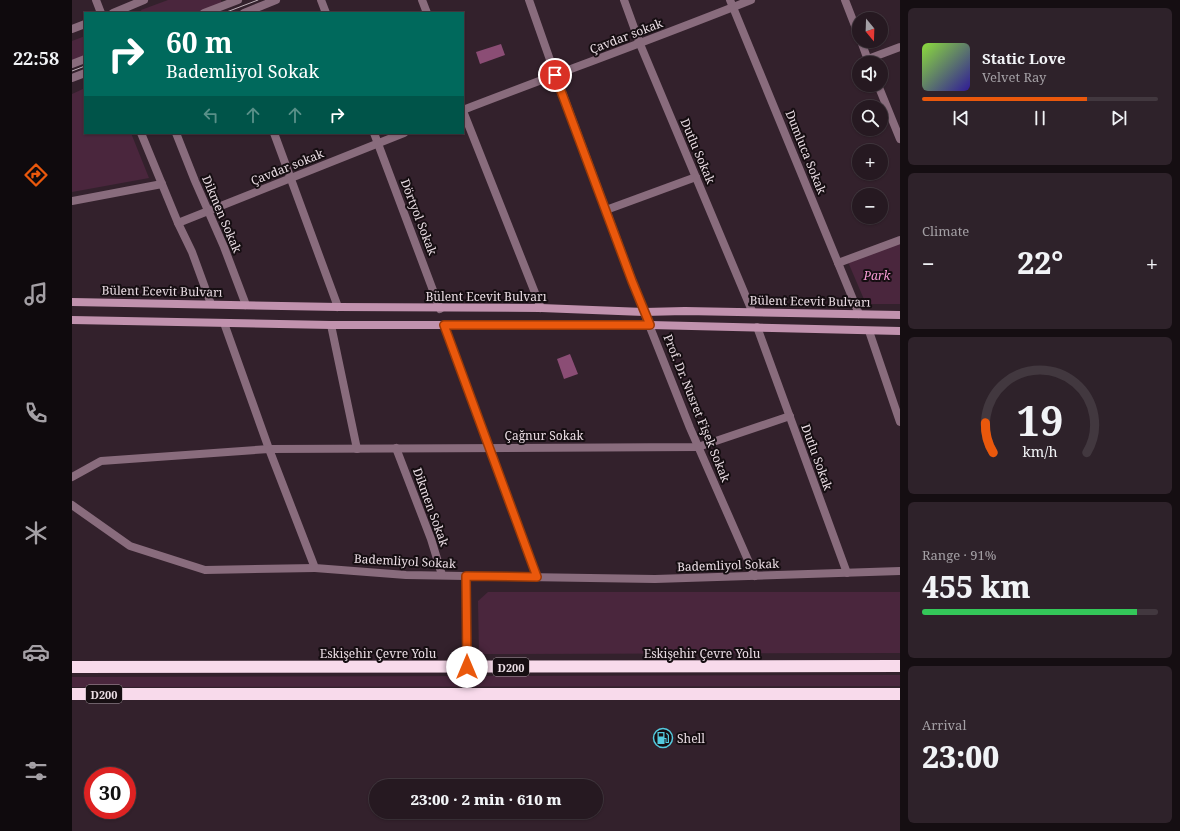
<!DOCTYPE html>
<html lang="en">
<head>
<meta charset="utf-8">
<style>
	:root { --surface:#261921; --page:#2e222a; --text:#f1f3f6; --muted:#a4a0a5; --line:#42383f; --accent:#ea580c }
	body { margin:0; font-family:"Noto Serif",serif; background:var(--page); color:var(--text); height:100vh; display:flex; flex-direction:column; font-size:15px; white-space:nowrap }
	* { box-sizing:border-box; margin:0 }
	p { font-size:13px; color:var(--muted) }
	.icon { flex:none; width:22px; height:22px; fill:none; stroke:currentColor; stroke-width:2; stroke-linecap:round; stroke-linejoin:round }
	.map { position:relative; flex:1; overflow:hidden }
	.details { display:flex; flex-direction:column; gap:8px; padding:8px; background:#150e12; width:280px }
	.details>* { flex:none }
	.top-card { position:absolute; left:12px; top:12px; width:380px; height:122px; border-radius:0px; box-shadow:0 1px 3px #0004,0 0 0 1px var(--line); background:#00695c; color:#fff; overflow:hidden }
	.needle { width:26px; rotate:161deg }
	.tools { position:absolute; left:780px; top:12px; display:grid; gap:8px }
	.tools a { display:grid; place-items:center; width:36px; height:36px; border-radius:50%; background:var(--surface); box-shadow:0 1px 3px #0004,0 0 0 1px var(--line); font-size:20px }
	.speed { position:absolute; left:12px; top:767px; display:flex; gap:8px; font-size:20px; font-weight:700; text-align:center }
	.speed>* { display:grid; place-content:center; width:52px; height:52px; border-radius:50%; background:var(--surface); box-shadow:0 1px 3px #0004,0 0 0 1px var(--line); line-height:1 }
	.speed .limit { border:6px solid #d22; background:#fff; color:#111 }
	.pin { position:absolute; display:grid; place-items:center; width:34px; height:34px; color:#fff; margin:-17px; border:2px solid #fff; border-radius:50%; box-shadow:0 1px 4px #0007 }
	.me { position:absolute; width:44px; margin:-22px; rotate:0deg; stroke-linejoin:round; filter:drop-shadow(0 0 3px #0008) }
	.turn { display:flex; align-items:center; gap:14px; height:84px; padding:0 16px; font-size:18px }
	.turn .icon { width:52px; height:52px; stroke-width:2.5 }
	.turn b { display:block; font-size:28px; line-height:34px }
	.lanes { display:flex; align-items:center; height:38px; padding:0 16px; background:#0003; justify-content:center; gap:20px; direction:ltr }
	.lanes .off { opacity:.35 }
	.big { font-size:30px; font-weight:800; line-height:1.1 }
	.details .widget { flex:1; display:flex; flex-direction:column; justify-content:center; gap:6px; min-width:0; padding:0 14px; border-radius:6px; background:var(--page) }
	.details .dial { align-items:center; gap:0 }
	.dial svg { height:104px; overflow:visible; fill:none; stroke:var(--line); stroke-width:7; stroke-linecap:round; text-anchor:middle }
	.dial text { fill:var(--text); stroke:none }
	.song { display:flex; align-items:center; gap:12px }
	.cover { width:48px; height:48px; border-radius:6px; background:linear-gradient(135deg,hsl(90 70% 55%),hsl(250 70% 35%)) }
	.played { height:4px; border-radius:2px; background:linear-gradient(90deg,var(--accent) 70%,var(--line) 70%) }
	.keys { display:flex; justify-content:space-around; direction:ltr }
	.heat { display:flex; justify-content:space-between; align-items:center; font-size:22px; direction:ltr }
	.charge { height:6px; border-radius:3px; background:linear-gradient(90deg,#34c759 91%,var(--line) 0) }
	.trip { position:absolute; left:297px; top:779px; width:234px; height:40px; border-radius:20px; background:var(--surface); box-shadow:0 1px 3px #0004,0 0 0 1px var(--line); font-weight:800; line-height:40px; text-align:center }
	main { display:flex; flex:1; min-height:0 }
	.tabs { display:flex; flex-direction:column; width:72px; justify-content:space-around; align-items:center; background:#0f0a0d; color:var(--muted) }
	.tabs .icon { width:28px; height:28px }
	.tabs .selected { color:var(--accent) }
	.tabs b { font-size:18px; color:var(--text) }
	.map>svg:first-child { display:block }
	.green { fill:#4a263d }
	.water { fill:#8b4d75 }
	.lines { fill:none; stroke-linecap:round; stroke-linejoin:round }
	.street { stroke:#896c7d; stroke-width:8 }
	.secondary { stroke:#c192ae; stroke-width:8 }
	.highway { stroke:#f8daeb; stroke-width:12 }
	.tram { stroke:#c0b2ba; stroke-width:1 }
	.route-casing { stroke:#983908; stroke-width:10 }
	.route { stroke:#ea580c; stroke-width:7 }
	.labels { text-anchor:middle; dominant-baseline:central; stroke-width:4; stroke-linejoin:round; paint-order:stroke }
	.shield { fill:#160e12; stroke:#aa9fa5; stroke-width:1 }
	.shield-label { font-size:11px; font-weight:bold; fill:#eadde4 }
	.street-label { font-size:12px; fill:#eadde4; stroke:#160e12 }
	.park-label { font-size:12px; font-style:italic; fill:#f79cd5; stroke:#160e12 }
	.poi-label { font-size:12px; fill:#eadde4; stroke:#160e12; text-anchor:start }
</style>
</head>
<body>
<main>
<nav class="tabs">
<b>22:58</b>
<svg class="icon selected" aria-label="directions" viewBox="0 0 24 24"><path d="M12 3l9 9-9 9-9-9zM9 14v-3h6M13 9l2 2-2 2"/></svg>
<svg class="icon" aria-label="music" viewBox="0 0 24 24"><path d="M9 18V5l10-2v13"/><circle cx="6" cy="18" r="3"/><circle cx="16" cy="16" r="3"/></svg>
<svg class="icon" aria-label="phone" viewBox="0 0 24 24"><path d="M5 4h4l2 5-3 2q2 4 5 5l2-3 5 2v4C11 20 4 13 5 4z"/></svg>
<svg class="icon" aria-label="climate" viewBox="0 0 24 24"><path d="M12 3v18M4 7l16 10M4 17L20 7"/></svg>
<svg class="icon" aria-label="car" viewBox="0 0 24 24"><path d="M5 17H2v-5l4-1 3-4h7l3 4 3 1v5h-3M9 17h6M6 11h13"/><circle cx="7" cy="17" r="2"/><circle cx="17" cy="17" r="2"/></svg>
<svg class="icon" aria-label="filters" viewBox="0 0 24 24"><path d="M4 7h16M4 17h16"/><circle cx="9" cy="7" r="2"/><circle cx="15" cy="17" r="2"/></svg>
</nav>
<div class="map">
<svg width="828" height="831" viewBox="0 0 828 831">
	<rect width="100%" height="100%" fill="#33212c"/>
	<g class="green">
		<path d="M96 0H149L150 3 126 13H70L69 10Z"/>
		<path d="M13 36V57L0 61V41Z"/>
		<path d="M13 88V133H59L77 178 0 192V94Z"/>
		<path d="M828 242V304H794L776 262Z"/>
		<path d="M416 592H828V653L407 654 406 601Z"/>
		<path d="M828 675V686L0 687V677Z"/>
	</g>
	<g class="water">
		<path d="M429 44 433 55 408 64 404 52Z"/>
		<path d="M498 354 506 374 492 379 485 359Z"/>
	</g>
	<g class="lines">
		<g class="street">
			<path d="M24 0 29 13"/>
			<path d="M249 0 254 13"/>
			<path d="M350 0 355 13"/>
			<path d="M457 0 477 57 572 312 618 428 683 576"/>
			<path d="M552 0 568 44 680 311"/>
			<path d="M658 0 787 314"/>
			<path d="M773 0 787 36"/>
			<path d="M41 13 72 0"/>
			<path d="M132 13 166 0"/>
			<path d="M172 13 204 0"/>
			<path d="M0 29 13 24"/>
			<path d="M789 41 797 63"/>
			<path d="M796 59 828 47"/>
			<path d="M0 64 13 59"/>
			<path d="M0 78 13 73"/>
			<path d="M806 85 828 139"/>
			<path d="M391 110C487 73 584 38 679 0"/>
			<path d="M391 111 469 308"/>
			<path d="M69 133 106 223 120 252 139 304"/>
			<path d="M104 133 123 181 152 247 174 305"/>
			<path d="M202 133 266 307"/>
			<path d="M302 133 368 309"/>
			<path d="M0 201 90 184"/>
			<path d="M534 210 624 177"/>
			<path d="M106 223 332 133"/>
			<path d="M766 263 828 240"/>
			<path d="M152 323 197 449 243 568 334 575 583 579 828 571"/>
			<path d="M259 325 285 449"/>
			<path d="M372 325 465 577"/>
			<path d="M685 327 775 573"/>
			<path d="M797 331 828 422"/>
			<path d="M324 448 359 539 370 575"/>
			<path d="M0 477 29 461 197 449 626 447 718 416"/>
			<path d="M0 505 58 546 133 570 243 568"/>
			<path d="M395 576V667"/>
		</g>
		<g class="secondary">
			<path d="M0 302 266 307 469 308 572 312 613 311 828 315"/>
			<path d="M0 320 259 325H578L828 331"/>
		</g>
		<g class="highway">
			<path d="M0 667 828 666"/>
			<path d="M0 694H828"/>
		</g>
		<g class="tram">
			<path d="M152 13 186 0"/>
			<path d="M0 71 13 66"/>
		</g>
	</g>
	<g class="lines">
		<g class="route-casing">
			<path id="route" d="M395 667 394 576 465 577 372 325H578L560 281 483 75"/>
		</g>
		<use href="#route" class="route"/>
	</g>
	<defs>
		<g id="fuel-ring" transform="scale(1)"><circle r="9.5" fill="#160e12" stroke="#54cade" stroke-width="1.5"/><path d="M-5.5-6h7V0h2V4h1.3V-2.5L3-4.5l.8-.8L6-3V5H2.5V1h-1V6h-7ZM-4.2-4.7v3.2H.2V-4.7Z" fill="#54cade"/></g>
	</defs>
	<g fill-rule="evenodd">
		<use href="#fuel-ring" x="591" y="738"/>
	</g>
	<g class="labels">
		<g class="shield">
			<rect x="421" y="658" width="36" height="18" rx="3"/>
			<rect x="14" y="685" width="36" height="18" rx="3"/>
		</g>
		<g class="shield-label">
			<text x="439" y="667">D200</text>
			<text x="32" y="694">D200</text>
		</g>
		<g class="street-label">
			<text transform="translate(554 36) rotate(-21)">Çavdar sokak</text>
			<text transform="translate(626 151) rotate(67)">Dutlu Sokak</text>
			<text transform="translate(734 152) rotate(68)">Dumluca Sokak</text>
			<text transform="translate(215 167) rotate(-22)">Çavdar sokak</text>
			<text transform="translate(150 214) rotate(67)">Dikmen Sokak</text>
			<text transform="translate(347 217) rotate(69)">Dörtyol Sokak</text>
			<text transform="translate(90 291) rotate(1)">Bülent Ecevit Bulvarı</text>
			<text x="414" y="296">Bülent Ecevit Bulvarı</text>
			<text transform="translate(738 301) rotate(1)">Bülent Ecevit Bulvarı</text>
			<text transform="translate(625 408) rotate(68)">Prof. Dr. Nusret Fişek Sokak</text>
			<text x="472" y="435">Çağnur Sokak</text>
			<text transform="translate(745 457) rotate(70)">Dutlu Sokak</text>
			<text transform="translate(359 507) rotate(70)">Dikmen Sokak</text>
			<text transform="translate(333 561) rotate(3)">Bademliyol Sokak</text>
			<text transform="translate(656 565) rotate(-2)">Bademliyol Sokak</text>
			<text x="306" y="653">Eskişehir Çevre Yolu</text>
			<text x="630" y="653">Eskişehir Çevre Yolu</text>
		</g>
		<g class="park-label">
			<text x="805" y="275">Park</text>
		</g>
		<g class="poi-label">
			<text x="605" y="738">Shell</text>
		</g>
	</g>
</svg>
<div class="tools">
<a><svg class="needle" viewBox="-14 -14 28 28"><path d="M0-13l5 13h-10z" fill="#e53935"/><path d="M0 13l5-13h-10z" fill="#a4a0a5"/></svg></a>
<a><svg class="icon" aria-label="sound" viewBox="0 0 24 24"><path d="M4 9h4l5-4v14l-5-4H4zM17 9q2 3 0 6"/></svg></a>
<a><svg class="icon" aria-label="search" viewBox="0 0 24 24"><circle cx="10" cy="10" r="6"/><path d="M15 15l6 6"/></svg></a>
<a>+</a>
<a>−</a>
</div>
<div class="speed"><div class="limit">30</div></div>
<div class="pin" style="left:483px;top:75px;background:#d93025"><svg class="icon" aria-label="arrive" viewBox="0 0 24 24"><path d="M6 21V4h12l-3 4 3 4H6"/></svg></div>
<svg class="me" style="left:395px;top:667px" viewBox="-20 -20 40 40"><circle r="19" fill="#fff"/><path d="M0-13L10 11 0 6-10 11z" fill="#ea580c"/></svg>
<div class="trip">23:00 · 2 min · 610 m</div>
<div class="top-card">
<div class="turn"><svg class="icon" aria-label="right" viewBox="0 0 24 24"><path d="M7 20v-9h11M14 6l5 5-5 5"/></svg><div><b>60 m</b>Bademliyol Sokak</div></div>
<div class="lanes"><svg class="icon off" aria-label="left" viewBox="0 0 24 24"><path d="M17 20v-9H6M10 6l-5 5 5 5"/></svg><svg class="icon off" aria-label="ahead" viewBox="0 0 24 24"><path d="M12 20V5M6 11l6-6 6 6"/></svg><svg class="icon off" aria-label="ahead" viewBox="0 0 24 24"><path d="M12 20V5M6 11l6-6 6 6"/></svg><svg class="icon" aria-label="right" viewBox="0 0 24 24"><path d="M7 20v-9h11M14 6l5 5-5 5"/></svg></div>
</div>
</div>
<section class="details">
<div class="widget">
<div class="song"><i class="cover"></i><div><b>Static Love</b><p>Velvet Ray</p></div></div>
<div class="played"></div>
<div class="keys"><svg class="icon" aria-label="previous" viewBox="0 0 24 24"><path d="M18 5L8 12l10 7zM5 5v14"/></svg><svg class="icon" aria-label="pause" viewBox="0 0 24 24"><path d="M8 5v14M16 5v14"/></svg><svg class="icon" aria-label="next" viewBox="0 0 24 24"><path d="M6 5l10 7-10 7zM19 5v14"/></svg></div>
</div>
<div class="widget"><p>Climate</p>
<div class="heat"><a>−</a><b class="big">22°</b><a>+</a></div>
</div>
<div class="widget dial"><svg viewBox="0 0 100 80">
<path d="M14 69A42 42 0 1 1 86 69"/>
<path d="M14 69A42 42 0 0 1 8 46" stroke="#ea580c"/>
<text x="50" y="56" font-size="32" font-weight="700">19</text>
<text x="50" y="72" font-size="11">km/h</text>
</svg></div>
<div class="widget"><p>Range · 91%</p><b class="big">455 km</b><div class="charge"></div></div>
<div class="widget"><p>Arrival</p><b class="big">23:00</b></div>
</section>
</main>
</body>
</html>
